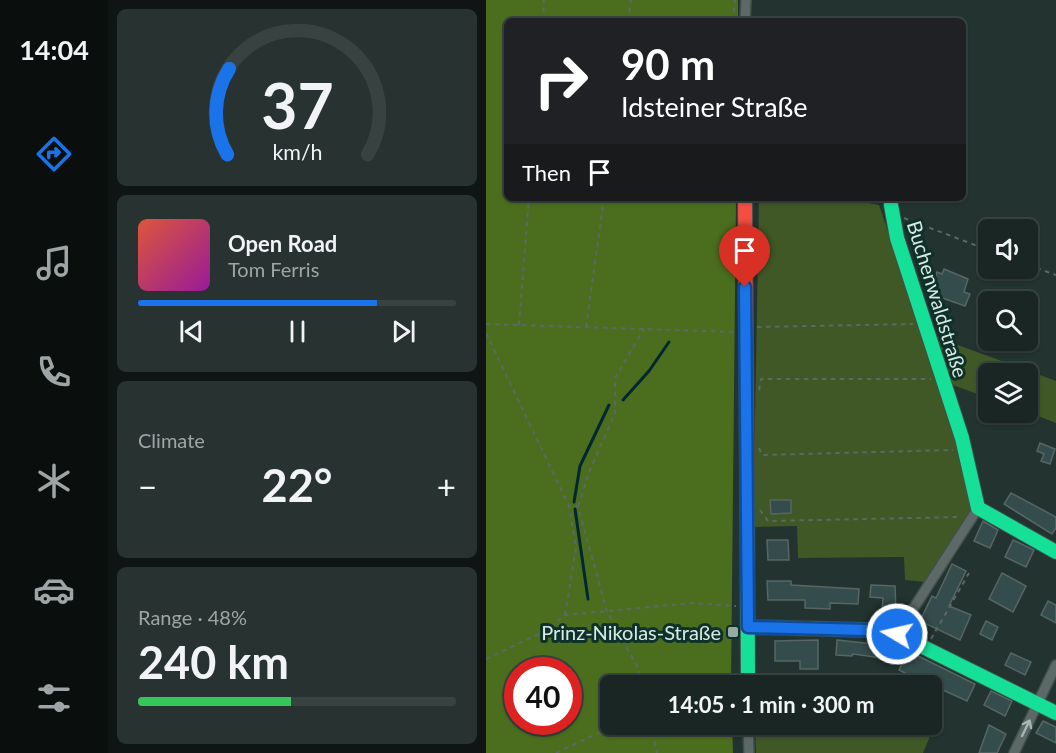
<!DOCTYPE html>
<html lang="en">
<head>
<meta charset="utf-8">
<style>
	:root { --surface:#1a2624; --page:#273231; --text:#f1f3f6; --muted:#9fa5a6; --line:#384341; --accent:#1a73e8 }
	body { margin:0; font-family:Lato,sans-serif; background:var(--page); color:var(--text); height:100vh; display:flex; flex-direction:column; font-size:22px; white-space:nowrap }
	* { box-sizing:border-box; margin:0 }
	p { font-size:20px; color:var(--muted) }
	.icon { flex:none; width:33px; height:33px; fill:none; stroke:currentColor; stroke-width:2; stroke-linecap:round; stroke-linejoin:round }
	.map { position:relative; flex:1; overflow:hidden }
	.side { display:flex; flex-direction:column; gap:9px; padding:9px; background:#0e1514; width:378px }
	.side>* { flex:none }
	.guide { position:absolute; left:18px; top:18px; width:462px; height:183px; border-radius:9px; box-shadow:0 2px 4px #0004,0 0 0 2px var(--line); background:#202124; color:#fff; overflow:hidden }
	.tools { position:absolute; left:492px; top:219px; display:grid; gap:12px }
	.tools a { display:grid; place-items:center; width:60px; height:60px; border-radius:9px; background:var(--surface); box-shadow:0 2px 4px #0004,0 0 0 2px var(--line); font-size:30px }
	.speed { position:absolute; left:18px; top:657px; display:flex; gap:12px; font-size:30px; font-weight:700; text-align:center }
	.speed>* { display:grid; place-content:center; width:78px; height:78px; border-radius:50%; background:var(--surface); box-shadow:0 2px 4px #0004,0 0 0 2px var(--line); line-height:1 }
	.speed .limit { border:9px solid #d22; background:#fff; color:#111 }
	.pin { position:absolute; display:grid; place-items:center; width:51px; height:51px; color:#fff; margin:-62px -26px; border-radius:50% 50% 50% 0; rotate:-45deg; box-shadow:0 0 6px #0007 }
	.pin .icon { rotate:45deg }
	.me { position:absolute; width:66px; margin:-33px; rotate:279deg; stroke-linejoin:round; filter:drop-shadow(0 0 4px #0008) }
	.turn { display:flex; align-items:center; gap:21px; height:126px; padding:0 18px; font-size:27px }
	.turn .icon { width:78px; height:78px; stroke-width:2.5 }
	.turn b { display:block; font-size:42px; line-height:51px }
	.then { display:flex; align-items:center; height:57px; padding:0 18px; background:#0003; gap:12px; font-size:22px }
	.big { font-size:45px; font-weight:700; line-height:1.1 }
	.side .widget { flex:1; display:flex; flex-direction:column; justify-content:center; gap:9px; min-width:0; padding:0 21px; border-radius:9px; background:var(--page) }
	.side .dial { align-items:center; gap:0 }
	.dial svg { height:156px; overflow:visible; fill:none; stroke:var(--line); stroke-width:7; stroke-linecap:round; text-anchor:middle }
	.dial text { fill:var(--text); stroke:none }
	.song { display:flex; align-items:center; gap:18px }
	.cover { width:72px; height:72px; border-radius:9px; background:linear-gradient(135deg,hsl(10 70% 55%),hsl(300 70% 35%)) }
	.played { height:6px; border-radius:3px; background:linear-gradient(90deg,var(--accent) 75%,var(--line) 75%) }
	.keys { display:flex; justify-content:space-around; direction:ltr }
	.heat { display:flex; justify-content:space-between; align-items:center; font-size:33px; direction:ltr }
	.charge { height:9px; border-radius:4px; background:linear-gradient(90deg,#34c759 48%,var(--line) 0) }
	.trip { position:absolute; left:114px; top:675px; width:342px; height:60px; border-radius:9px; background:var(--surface); box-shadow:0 2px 4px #0004,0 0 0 2px var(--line); font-weight:700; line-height:60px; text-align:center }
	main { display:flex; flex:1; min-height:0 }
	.menu { display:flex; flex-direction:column; width:108px; justify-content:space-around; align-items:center; background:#0a0f0e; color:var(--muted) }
	.menu .icon { width:42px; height:42px }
	.menu .active { color:var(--accent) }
	.menu b { font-size:27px; color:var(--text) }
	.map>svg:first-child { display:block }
	.green { fill:#3f5826 }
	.forest { fill:#4b6e1e; fill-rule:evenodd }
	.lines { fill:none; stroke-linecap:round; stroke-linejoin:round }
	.stream { stroke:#032633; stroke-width:3 }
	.building { fill:#354c4c; stroke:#576665; stroke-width:1.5 }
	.street-casing { stroke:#41504c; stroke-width:12 }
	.fast-casing { stroke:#41504c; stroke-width:16 }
	.jam-casing { stroke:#41504c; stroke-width:16 }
	.path { stroke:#5b6865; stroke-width:2; stroke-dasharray:4.5 4.5; stroke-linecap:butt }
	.street { stroke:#5c6966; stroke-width:9 }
	.fast { stroke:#16e098; stroke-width:14 }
	.jam { stroke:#f24e42; stroke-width:14 }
	.oneway { stroke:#a6b6b2 }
	.route-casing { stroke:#114b97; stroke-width:15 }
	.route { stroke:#1a73e8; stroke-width:10 }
	.poi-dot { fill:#98aaa6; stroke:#0f312a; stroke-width:2 }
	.labels { text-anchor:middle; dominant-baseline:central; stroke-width:6; stroke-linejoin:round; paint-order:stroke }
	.street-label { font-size:20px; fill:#d8eae5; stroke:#0f312a }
	.poi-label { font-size:20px; fill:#d8eae5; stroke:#0f312a; text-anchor:end }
</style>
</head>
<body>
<main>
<nav class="menu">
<b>14:04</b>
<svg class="icon active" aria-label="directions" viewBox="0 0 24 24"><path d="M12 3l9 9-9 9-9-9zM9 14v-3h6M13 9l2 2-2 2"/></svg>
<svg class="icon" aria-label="music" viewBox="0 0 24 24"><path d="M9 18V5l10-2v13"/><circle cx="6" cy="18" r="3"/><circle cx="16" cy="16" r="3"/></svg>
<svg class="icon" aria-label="phone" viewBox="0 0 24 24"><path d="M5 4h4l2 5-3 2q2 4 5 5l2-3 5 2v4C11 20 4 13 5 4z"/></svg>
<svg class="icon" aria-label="climate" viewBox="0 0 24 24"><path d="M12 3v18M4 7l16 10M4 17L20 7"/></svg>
<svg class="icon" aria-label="car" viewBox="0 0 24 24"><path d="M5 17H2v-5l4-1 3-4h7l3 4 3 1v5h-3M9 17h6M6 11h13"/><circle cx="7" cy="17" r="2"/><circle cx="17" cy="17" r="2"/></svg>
<svg class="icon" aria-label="filters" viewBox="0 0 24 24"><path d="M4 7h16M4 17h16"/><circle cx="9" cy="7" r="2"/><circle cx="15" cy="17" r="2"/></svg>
</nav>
<section class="side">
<div class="widget dial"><svg viewBox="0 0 100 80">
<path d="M14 69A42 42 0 1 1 86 69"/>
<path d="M14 69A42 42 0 0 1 15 25" stroke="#1a73e8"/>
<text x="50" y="56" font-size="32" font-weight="700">37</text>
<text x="50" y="72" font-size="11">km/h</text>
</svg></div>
<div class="widget">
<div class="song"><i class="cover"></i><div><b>Open Road</b><p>Tom Ferris</p></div></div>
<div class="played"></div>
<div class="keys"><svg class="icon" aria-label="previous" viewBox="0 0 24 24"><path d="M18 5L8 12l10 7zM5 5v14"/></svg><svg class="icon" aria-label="pause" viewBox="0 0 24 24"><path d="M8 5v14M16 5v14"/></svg><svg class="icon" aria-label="next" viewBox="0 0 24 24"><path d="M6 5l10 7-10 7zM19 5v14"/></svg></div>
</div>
<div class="widget"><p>Climate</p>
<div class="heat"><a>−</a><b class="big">22°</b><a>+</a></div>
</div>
<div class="widget"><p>Range · 48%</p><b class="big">240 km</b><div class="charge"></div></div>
</section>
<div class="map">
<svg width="570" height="753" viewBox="0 0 570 753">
	<rect width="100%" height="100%" fill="#223330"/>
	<g class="green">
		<path d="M273 198H357L393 205 474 441 488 509 439 582 419 580 418 557 312 558 311 526 267 527Z"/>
		<path d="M450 337 570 381V423L542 412V374H502V398L464 384Z"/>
		<path d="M446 714 452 717 437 753H270L269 725 446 724Z"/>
	</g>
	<path class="forest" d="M0 0H252V21H21V198H250L245 685 124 686V724L246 725 247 753H0ZM32 670H82V722H32Z"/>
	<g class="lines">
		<g class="stream">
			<path d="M137 400 163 371 183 342"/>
			<path d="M88 502 94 466 123 405"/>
			<path d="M89 509 102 599"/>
		</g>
	</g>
	<g class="building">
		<path d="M458 269 482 279 478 292 484 294 479 306 448 295 452 285 447 283 451 272 456 274Z"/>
		<path d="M554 443 569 449 564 464 555 461 558 454 551 451Z"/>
		<path d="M525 493 570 517V528L566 534 518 504Z"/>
		<path d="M284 500H305V513L285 514Z"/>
		<path d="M497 521 512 530 504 548 488 541Z"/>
		<path d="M281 540H302L303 560H282Z"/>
		<path d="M527 540 548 550 540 567 519 557Z"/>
		<path d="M466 564 480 571 463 606 485 615 474 640 434 621 446 596 450 598Z"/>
		<path d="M516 573 540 586 527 612 503 599Z"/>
		<path d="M281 581H305V585L373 589 372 604 344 603V609L319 608V600H282Z"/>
		<path d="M385 585 409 586 410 611 396 610 397 598 384 597Z"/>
		<path d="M562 601 570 605V623L555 615Z"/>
		<path d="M500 621 512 627 506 640 494 634Z"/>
		<path d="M332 640V669H314V661H289V641Z"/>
		<path d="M351 640 397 645 395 658 367 654 366 656 350 655Z"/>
		<path d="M422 651 489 684 481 701 457 690 456 693 413 670Z"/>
		<path d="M525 653 545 662 539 675 519 665Z"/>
		<path d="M505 691 526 701 519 716 498 705Z"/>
		<path d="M557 721 570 727V743L550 733Z"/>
		<path d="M503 725 520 734 511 753H493Z"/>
	</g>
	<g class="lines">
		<g class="street-casing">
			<g id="street">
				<path d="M259 21 260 0"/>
				<path d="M411 634 492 508"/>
				<path d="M262 724 263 753"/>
				<path d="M528 753 570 665"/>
			</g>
		</g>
		<g class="fast-casing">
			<g id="fast">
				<path d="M405 205 411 238 476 438 492 508 570 552"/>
				<path d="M261 481 262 686"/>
				<path d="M262 627 381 630 411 634 570 713"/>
			</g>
		</g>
		<g class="jam-casing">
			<path id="jam" d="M259 198 261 481"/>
		</g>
		<g class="path">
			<path d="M57 21 58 0"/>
			<path d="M142 21 145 0"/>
			<path d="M247 21 249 0"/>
			<path d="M418 218 502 250"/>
			<path d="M542 265 570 275"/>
			<path d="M0 324 249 332"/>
			<path d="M33 325 43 198"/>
			<path d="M100 327 118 198"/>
			<path d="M271 327 427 324"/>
			<path d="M0 333 83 506H92L121 612 152 668 156 686"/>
			<path d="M273 390 275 379H445"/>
			<path d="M273 448 276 455 467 450"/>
			<path d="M92 506 104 470 129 413V378L158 329"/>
			<path d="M274 510 282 521 475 517"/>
			<path d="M79 615 90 547 83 506"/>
			<path d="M445 639 483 573"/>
			<path d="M0 659 59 631 79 615 206 603 250 606"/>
			<path d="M164 724 171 753"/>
			<path d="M70 753 131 724"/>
		</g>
		<use href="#street" class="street"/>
		<use href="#fast" class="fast"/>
		<use href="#jam" class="jam"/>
	</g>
	<defs><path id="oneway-shaft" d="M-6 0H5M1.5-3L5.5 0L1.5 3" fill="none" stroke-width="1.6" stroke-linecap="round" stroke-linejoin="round" transform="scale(1.5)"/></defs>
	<use class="oneway" href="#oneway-shaft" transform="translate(540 728) rotate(-64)"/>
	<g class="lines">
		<g class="route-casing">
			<path id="route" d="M259 287 262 627 381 630 411 634"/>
		</g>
		<use href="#route" class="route"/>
	</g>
	<rect class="poi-dot" x="241" y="626" width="12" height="12" rx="3"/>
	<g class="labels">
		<g class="street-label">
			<text transform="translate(452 299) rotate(73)">Buchenwaldstraße</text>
		</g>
		<g class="poi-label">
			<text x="235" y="632">Prinz-Nikolas-Straße</text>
		</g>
	</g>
</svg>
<div class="tools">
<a><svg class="icon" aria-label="sound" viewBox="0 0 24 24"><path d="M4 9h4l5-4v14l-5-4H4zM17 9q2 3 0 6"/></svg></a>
<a><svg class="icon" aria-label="search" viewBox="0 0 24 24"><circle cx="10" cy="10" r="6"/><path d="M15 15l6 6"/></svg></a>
<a><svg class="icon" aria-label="layers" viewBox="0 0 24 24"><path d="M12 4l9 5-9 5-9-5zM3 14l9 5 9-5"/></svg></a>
</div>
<div class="speed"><div class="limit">40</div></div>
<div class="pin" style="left:259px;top:287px;background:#d93025"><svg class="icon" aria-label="arrive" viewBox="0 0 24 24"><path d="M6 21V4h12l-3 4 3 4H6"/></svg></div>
<svg class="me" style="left:411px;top:634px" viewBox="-20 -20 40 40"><circle r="17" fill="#1a73e8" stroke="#fff" stroke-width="3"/><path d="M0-11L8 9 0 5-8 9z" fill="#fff"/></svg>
<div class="trip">14:05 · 1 min · 300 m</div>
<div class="guide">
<div class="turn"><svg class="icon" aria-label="right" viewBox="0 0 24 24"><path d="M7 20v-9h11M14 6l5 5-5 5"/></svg><div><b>90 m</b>Idsteiner Straße</div></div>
<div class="then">Then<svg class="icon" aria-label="arrive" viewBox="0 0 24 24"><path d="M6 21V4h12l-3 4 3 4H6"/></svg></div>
</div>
</div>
</main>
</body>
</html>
